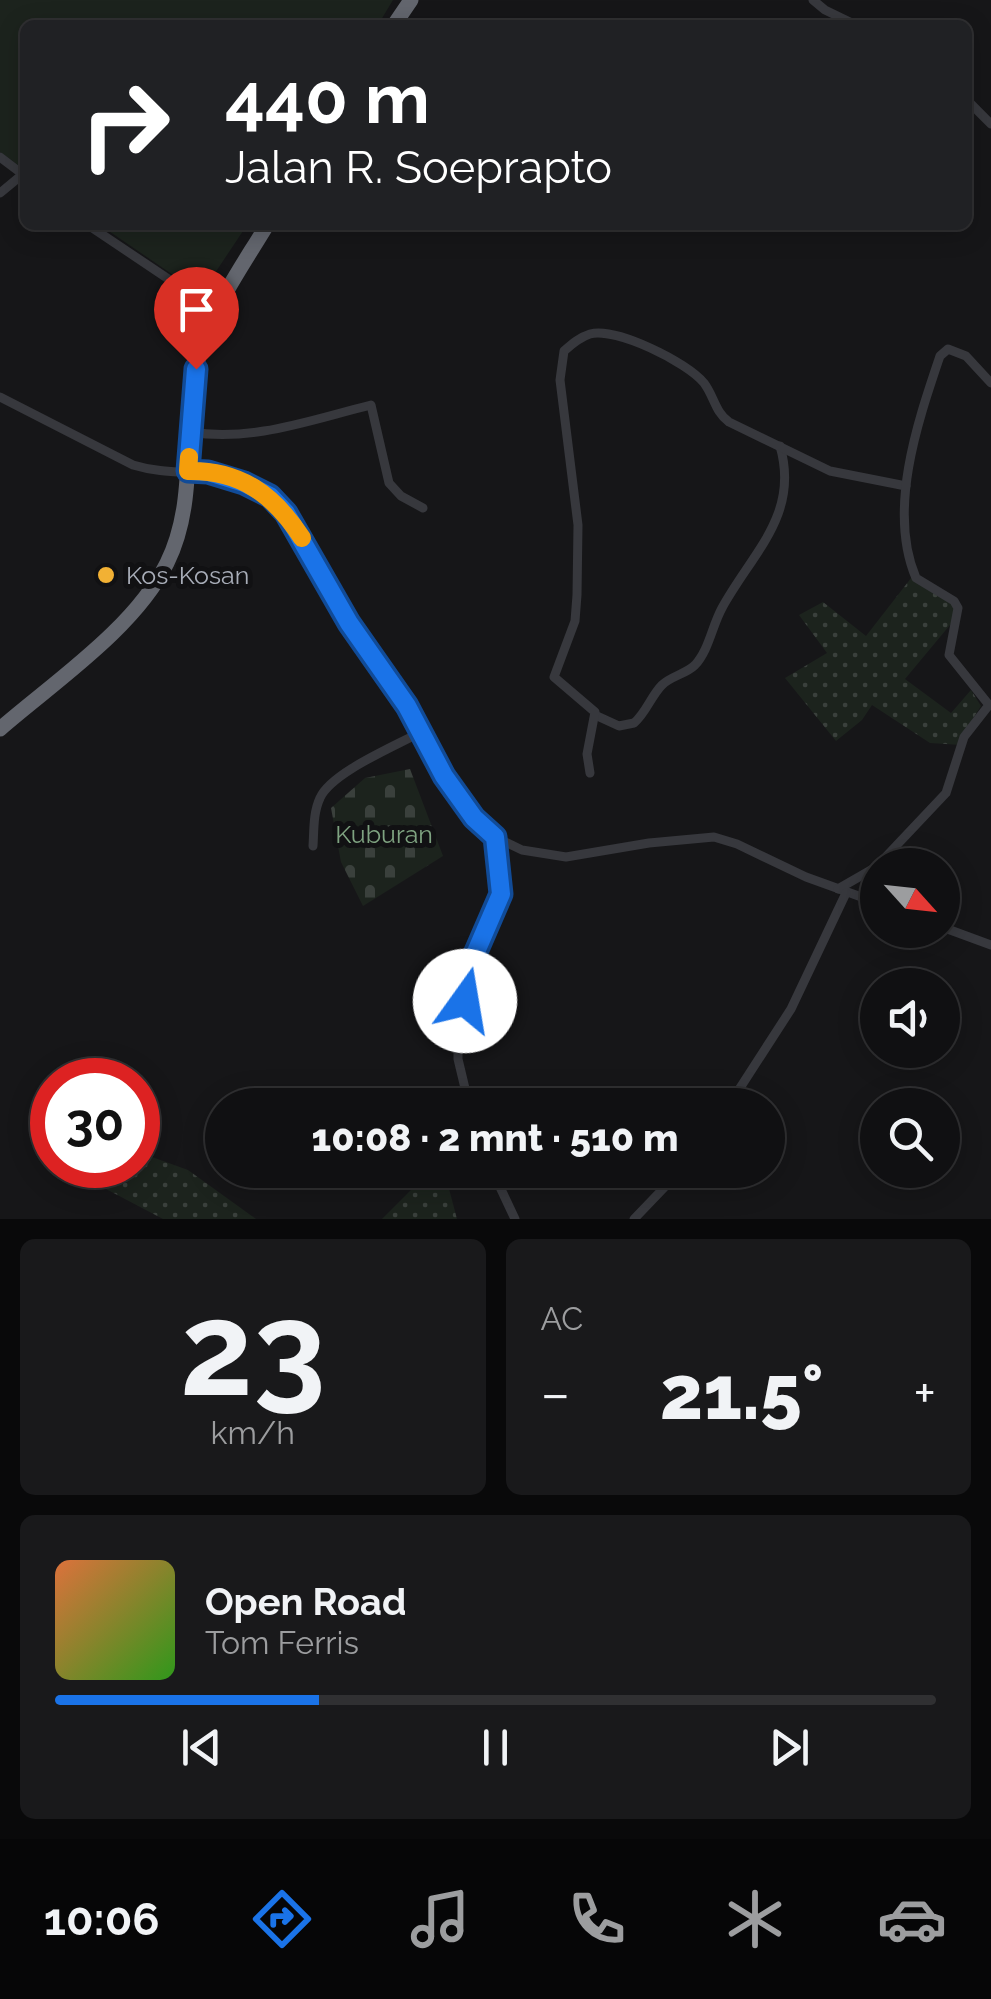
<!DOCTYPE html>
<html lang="id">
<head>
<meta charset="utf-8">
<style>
	:root { --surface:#101012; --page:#19191b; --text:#f1f3f6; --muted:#9c9d9f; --line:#303032; --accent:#1a73e8 }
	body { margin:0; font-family:Raleway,sans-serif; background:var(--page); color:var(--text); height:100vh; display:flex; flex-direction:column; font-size:38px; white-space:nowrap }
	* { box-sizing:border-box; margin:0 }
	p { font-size:32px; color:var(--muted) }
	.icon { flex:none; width:55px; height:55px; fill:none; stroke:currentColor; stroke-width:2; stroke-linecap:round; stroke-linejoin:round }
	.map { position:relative; height:1219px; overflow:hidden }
	.drawer { display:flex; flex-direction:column; gap:20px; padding:20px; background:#09090a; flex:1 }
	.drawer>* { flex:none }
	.banner { position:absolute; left:20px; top:20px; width:952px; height:210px; border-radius:15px; box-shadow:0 5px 25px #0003,0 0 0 2px var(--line); background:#202124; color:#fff; overflow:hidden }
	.needle { width:65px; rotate:117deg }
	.tools { position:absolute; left:860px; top:848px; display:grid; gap:20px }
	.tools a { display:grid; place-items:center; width:100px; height:100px; border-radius:50%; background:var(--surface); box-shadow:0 5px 25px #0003,0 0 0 2px var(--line); font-size:50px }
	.speed { position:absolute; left:30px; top:1058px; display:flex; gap:20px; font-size:50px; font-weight:700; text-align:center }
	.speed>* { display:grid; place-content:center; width:130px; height:130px; border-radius:50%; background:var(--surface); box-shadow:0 5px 25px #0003,0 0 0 2px var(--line); line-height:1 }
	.speed .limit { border:15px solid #d22; background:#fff; color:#111 }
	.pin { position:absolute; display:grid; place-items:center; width:85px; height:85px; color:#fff; margin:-102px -42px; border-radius:50% 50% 50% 0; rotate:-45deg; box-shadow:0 0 10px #0007 }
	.pin .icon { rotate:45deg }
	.me { position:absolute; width:110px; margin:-55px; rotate:13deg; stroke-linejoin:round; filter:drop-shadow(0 0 8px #0008) }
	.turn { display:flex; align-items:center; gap:35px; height:210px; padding:0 40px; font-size:45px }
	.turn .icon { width:130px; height:130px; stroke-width:2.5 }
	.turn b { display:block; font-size:70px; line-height:85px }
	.big { font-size:75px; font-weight:800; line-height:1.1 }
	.drawer .widget { flex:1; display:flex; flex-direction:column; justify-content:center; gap:15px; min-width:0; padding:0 35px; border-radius:15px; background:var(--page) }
	.drawer .dial { align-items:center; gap:0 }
	.dial b { font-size:130px; line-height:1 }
	.song { display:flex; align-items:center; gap:30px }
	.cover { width:120px; height:120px; border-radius:15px; background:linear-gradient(135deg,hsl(20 70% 55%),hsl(110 70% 35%)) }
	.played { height:10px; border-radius:5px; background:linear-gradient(90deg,var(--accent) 30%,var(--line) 30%) }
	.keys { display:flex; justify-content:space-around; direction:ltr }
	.heat { display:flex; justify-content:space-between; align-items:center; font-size:55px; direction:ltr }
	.drawer .tiles { flex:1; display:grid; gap:20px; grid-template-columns:1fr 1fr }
	.widget:last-child { grid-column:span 2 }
	.trip { position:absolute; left:205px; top:1088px; width:580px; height:100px; border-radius:50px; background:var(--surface); box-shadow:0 5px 25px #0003,0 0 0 2px var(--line); font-weight:800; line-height:100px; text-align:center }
	.tab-bar { display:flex; height:160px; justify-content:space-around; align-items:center; background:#060607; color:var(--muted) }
	.tab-bar .icon { width:70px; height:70px }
	.tab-bar .current { color:var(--accent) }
	.tab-bar b { font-size:45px; color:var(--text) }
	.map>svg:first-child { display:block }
	.grass { fill:url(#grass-dots) }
	.cemetery { fill:url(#cemetery-stones) }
	.pitch { fill:#1c231d }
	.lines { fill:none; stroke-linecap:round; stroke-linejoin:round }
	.street { stroke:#37383d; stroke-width:9 }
	.highway { stroke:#63666e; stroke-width:15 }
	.route-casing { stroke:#114b97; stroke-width:25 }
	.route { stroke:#1a73e8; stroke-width:18 }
	.slow { stroke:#f59e0b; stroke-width:18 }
	.poi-dot { fill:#f2b134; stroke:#111113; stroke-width:4 }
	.labels { text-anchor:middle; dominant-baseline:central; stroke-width:10; stroke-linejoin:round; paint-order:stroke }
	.poi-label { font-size:25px; fill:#a8adb8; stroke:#111113; text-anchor:start }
	.park-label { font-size:25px; fill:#7fa381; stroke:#111113 }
</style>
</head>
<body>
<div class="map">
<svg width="991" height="1219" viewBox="0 0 991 1219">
	<defs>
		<pattern id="grass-dots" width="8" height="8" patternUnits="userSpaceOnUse" patternTransform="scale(2.5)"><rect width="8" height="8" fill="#1c231d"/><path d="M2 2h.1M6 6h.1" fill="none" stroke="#3a403c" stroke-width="1.8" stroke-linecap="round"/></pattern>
		<pattern id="cemetery-stones" width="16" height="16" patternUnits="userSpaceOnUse" patternTransform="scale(2.5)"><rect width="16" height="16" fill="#1c231d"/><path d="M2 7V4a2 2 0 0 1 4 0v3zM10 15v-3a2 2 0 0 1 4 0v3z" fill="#3a403c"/></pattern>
	</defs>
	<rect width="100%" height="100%" fill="#161618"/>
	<g class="grass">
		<path d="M915 573 957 601 960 613 905 679 951 713 971 690 981 706 963 734 961 745 930 743 872 705 862 720 836 741 785 678 827 653 799 615 823 602 866 636Z"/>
		<path d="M152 1157 188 1170 256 1219H163L104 1188Z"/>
		<path d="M431 1170H444L457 1219H382Z"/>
	</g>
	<path class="cemetery" d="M410 769 443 856 363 906 341 862 331 808 365 778Z"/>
	<g class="pitch">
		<path d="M0 0H393L378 25H25V170L0 152Z"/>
		<path d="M100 225H247L201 294Z"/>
	</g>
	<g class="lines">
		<g class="street">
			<path d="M813 0 825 10 856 25"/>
			<path d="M968 101 991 124"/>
			<path d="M0 157 25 176"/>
			<path d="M0 193 23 174"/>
			<path d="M88 225 216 311"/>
			<path d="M0 397 133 465C179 479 212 464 260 490 298 511 313 560 333 596 354 634 383 667 406 704 411 713 414 723 418 732 437 771 463 809 495 837L501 894 472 961 458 1035V1059L469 1105"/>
			<path d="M190 432C253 442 310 420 371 405L389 483 401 496 423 508"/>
			<path d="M595 715 619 726 634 723C646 713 651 696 662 685 671 676 686 674 695 665 709 650 712 626 722 608 752 553 800 515 780 446"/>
			<path d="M590 773 587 754 595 712 554 677 575 621 577 595 578 525 560 380 564 351C572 344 580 337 590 334 616 327 687 362 704 383 714 396 715 412 729 422L830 471 906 486"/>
			<path d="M495 837 522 850 566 857 649 843 714 837 737 844 806 877 878 903"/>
			<path d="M313 846C314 831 313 813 320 798 331 773 393 747 419 733"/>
			<path d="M878 865 946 793 964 737 989 705 949 655 958 608 954 601 916 578C887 510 918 421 940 356L948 349 966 356 991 383"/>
			<path d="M838 889 878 866"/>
			<path d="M942 927 991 945"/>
			<path d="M729 1105 791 1009 846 893"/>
			<path d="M492 1170 515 1219"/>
			<path d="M634 1219 681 1170"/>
		</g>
		<g class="highway">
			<path d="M394 25 411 0"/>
			<path d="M0 729C54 682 135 628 167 563 197 503 183 433 196 368 206 316 240 270 267 225"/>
		</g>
	</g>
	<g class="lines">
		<g class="route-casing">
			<path id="route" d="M196 369 188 471 208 472 244 483 270 496 286 513 349 623 407 706 444 776 474 818 495 837 501 894 472 961 465 1001"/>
		</g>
		<use href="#route" class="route"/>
		<path class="slow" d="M189 457 188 471C241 470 274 495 302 538"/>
	</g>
	<circle class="poi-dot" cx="106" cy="575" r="10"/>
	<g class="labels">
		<g class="poi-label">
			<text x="126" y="575">Kos-Kosan</text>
		</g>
		<g class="park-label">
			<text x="384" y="834">Kuburan</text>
		</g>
	</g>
</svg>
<div class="tools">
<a><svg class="needle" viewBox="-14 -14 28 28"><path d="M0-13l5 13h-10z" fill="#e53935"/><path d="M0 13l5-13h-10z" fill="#9c9d9f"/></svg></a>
<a><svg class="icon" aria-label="sound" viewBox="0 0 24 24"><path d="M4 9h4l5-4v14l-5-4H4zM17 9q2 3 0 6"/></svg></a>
<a><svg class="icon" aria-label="search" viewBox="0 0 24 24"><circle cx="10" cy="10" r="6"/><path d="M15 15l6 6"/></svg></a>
</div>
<div class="speed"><div class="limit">30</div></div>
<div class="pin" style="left:196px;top:369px;background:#d93025"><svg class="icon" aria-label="arrive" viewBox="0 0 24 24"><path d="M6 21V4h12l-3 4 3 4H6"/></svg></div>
<svg class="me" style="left:465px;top:1001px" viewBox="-20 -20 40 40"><circle r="19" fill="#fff"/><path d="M0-13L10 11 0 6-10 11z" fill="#1a73e8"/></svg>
<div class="trip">10:08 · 2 mnt · 510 m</div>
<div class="banner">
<div class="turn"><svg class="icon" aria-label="right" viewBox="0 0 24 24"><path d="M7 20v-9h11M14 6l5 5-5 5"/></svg><div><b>440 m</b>Jalan R. Soeprapto</div></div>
</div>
</div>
<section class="drawer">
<div class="tiles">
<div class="widget dial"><b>23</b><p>km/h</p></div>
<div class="widget"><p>AC</p>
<div class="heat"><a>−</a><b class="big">21.5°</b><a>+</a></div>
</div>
<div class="widget">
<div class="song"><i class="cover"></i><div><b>Open Road</b><p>Tom Ferris</p></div></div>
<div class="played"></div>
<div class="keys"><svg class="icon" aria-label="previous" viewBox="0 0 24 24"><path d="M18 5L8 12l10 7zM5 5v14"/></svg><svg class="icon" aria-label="pause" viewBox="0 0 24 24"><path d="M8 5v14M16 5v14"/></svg><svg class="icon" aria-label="next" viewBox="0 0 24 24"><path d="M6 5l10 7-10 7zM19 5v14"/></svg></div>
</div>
</div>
</section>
<nav class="tab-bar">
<b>10:06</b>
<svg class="icon current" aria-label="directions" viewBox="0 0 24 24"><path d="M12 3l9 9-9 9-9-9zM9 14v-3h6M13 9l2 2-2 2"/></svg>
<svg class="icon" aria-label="music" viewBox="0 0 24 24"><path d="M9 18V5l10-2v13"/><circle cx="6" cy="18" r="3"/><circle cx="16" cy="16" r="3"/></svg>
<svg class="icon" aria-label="phone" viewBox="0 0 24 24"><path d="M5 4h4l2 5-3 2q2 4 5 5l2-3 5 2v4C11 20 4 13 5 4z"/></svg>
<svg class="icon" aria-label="climate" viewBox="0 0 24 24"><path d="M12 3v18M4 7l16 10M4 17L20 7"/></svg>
<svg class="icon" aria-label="car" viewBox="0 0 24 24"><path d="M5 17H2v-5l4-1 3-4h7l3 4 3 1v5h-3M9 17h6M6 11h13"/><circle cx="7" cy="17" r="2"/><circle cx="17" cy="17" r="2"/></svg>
</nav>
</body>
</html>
